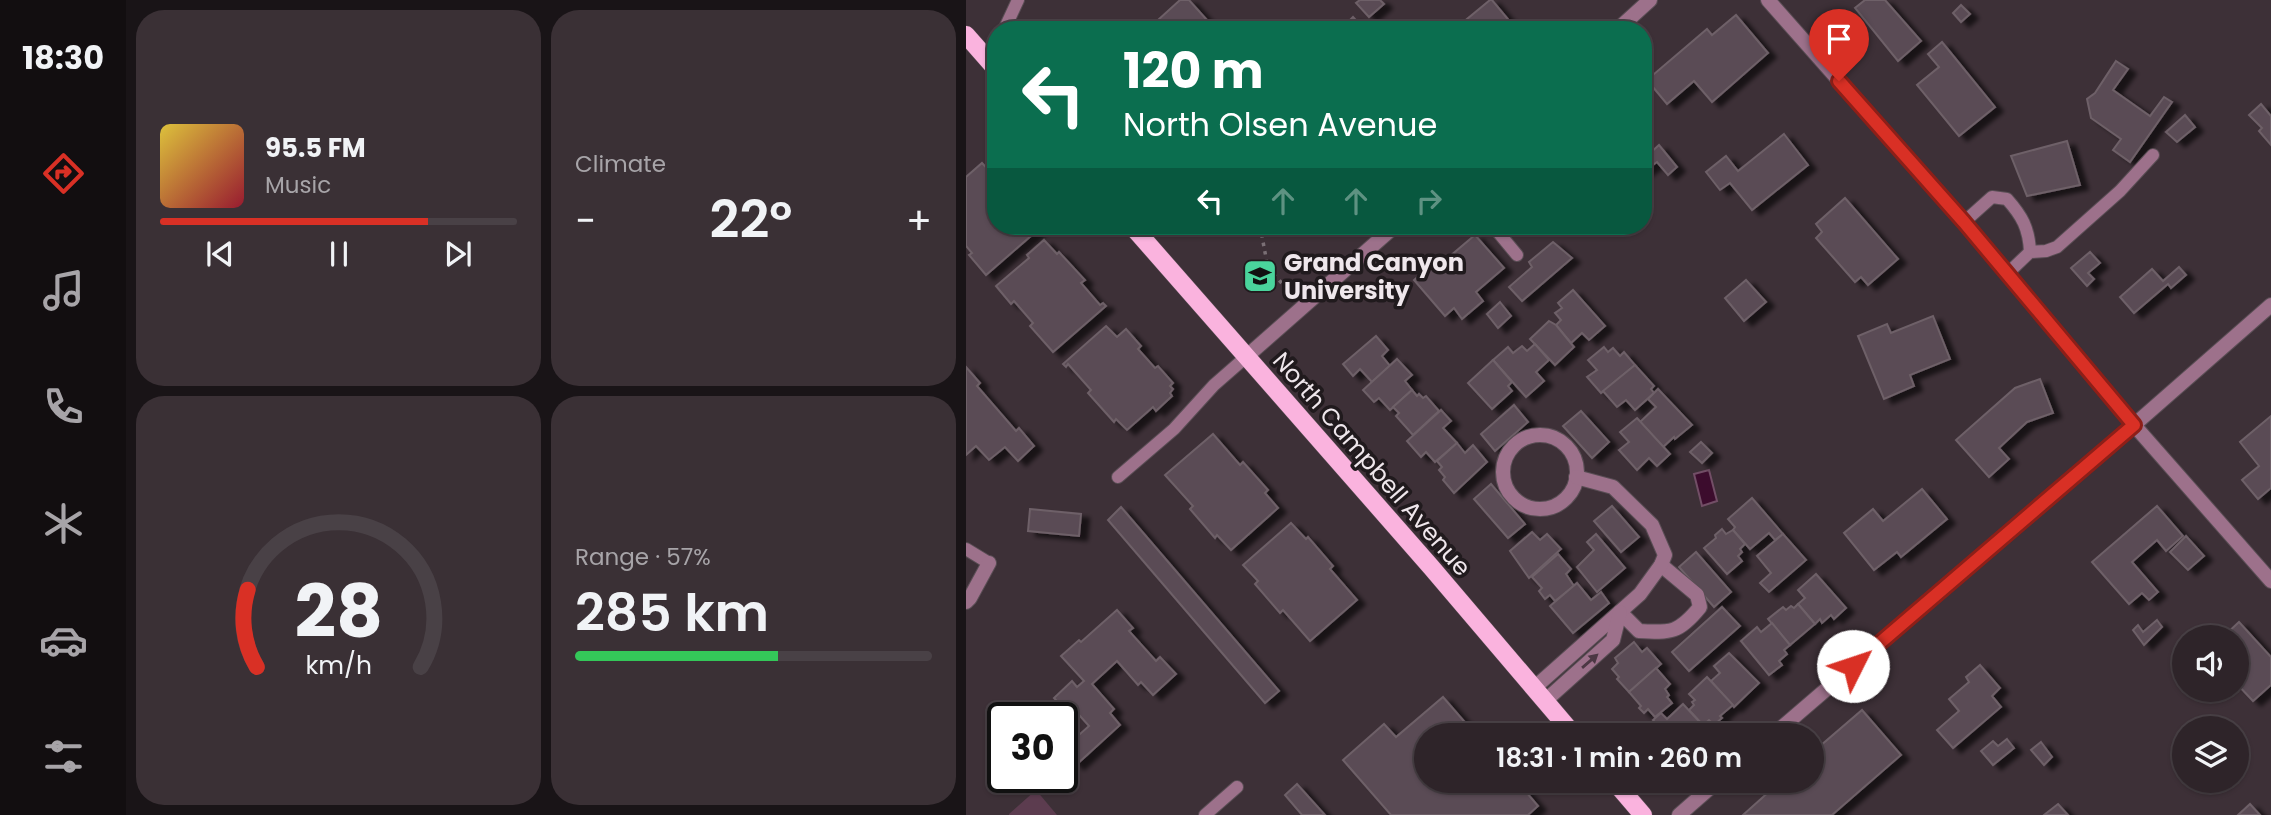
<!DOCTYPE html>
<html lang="en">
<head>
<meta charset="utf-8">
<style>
	:root { --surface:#2e2429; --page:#3a3035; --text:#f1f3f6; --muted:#a7a4a8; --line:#494146; --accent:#d93025 }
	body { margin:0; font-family:Poppins,sans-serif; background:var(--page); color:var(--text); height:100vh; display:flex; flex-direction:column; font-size:26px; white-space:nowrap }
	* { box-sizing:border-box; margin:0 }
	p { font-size:23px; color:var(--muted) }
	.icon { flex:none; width:38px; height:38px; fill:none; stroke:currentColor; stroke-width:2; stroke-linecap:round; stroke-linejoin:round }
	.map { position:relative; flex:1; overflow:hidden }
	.sheet { display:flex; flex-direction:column; gap:10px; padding:10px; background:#191417; width:840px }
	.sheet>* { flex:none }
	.guide { position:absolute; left:21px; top:21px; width:665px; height:214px; border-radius:28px; box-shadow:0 2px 5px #0004,0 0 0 2px var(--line); background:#0b6e4f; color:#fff; overflow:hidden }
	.buttons { position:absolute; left:1206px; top:625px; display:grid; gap:14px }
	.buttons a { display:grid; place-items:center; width:77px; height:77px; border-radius:50%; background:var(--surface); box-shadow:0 2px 5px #0004,0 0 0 2px var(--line); font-size:35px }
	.speed { position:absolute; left:21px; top:702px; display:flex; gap:14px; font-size:35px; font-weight:700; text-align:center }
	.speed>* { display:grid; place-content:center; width:91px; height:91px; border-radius:50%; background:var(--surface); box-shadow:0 2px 5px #0004,0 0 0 2px var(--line); line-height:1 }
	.speed .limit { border:4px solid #111; border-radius:10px; background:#fff; color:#111 }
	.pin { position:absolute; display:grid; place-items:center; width:60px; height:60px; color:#fff; margin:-72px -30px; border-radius:50% 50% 50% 0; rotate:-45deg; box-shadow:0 0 7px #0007 }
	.pin .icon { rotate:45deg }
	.me { position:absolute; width:77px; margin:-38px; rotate:49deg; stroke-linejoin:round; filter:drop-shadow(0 0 5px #0008) }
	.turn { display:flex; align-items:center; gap:24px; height:147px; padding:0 21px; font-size:32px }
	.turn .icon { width:91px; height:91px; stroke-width:2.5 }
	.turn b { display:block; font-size:49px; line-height:60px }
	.lanes { display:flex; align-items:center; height:66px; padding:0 21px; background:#0003; justify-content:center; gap:35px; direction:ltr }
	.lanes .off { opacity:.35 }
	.big { font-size:52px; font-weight:600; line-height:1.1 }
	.sheet .tile { flex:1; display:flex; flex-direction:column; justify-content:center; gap:10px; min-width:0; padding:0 24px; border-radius:28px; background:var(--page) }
	.sheet .dial { align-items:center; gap:0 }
	.dial svg { height:182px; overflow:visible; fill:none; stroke:var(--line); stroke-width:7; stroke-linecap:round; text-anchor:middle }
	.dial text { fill:var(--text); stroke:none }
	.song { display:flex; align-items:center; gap:21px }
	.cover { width:84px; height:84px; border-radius:10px; background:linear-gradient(135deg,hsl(50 70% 55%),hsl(350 70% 35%)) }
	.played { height:7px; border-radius:4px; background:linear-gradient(90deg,var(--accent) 75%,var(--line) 75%) }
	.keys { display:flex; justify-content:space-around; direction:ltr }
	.heat { display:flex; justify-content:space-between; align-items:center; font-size:38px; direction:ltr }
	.charge { height:10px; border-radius:5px; background:linear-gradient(90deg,#34c759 57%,var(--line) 0) }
	.sheet .tiles { flex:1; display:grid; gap:10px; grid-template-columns:repeat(2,1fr) }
	.trip { position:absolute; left:448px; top:723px; width:410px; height:70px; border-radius:35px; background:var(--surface); box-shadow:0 2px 5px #0004,0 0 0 2px var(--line); font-weight:600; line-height:70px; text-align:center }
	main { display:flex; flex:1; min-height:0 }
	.tab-bar { display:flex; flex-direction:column; width:126px; justify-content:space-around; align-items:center; background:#120e10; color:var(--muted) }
	.tab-bar .icon { width:49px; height:49px }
	.tab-bar .current { color:var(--accent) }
	.tab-bar b { font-size:32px; color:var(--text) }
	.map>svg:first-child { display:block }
	.green { fill:#5c3c4f }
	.water { fill:#3c0c2d; stroke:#724e66; stroke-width:2 }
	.building { fill:#5a4c54; stroke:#6e6068; stroke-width:2; filter:url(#shadow) }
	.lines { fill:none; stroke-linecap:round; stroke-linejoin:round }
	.service-casing { stroke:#594d54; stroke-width:14 }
	.minor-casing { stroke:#594d54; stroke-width:16 }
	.primary-casing { stroke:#594d54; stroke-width:19 }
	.path { stroke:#7a6f75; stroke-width:3.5; stroke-dasharray:3.5 5; stroke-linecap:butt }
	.service { stroke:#9d718b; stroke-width:12 }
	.minor { stroke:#9d718b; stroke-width:14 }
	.primary { stroke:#fab3de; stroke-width:18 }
	.oneway { fill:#4c3844 }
	.route-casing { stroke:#8d1f18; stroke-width:18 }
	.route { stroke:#d93025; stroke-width:12 }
	.labels { text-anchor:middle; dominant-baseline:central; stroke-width:7; stroke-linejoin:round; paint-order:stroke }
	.poi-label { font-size:24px; font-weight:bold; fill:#efe7ec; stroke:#201a1d; text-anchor:start }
	.street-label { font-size:24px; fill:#efe7ec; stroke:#201a1d }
</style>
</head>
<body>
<main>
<nav class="tab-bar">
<b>18:30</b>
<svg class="icon current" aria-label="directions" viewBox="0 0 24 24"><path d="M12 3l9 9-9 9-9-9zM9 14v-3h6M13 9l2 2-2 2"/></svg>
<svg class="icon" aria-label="music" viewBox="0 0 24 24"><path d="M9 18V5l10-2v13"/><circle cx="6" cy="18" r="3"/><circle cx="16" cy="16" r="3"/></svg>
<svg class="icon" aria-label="phone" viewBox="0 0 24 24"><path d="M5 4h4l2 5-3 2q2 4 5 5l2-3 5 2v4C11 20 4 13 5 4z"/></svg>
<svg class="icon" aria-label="climate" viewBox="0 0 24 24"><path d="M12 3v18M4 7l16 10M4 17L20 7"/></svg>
<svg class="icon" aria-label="car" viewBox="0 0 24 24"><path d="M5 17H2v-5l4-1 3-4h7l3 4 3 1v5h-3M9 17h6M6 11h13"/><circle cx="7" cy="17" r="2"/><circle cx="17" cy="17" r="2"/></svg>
<svg class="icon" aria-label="filters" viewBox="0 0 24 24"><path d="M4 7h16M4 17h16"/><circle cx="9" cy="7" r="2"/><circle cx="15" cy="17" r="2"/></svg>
</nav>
<section class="sheet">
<div class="tiles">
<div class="tile">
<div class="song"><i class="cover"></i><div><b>95.5 FM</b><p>Music</p></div></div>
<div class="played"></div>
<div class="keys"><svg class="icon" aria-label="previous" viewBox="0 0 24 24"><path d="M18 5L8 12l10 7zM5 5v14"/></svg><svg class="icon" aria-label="pause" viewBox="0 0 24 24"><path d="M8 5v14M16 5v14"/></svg><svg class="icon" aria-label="next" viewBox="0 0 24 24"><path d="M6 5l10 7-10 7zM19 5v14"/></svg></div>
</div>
<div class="tile"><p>Climate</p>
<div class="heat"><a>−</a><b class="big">22°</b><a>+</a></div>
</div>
<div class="tile dial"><svg viewBox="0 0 100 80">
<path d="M14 69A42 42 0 1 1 86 69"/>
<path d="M14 69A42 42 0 0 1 10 35" stroke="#d93025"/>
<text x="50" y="56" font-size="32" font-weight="700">28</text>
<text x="50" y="72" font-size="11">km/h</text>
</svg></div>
<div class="tile"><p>Range · 57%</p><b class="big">285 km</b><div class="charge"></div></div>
</div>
</section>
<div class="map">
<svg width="1305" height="815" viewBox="0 0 1305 815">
	<defs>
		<filter id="shadow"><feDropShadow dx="8" dy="4.5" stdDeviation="2" flood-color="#0009"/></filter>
	</defs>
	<rect width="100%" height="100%" fill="#3d3037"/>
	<path class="green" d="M70 790 91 815H43V814Z"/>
	<path class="water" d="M743 470 751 501 736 506 728 474Z"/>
	<g class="building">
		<path d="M214 0H223L250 30H181Z"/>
		<path d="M394 0H414L418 4 403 17 390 3Z"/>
		<path d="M524 0H526L551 30H500L495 24Z"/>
		<path d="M899 0H919L955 41 932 61 889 8Z"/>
		<path d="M995 5 1004 14 995 22 987 13Z"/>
		<path d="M770 15 802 53 746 102 728 81 701 104 681 80 741 29 746 35Z"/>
		<path d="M387 17 399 30H374Z"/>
		<path d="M976 42 1029 107 993 136 951 85 973 67 962 54Z"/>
		<path d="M1150 61 1162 69 1147 90 1184 116 1198 97 1206 102 1164 162 1147 150 1155 139 1125 118 1121 99 1129 93Z"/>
		<path d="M1295 104 1305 116V145L1293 131 1296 128 1283 115Z"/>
		<path d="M1219 115 1229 127 1211 142 1200 132Z"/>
		<path d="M818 134 842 165 786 210 764 183 754 190 740 172 760 156 772 171Z"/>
		<path d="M1101 141 1114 185 1061 196 1045 156Z"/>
		<path d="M693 145 711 167 702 175 691 162 677 172V147L683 154Z"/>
		<path d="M16 163 30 178V226H65L68 228 71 226 73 229 20 275 3 255 6 253 0 246V177Z"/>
		<path d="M879 198 932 259 902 285 895 277 889 282 850 238 856 232 850 224Z"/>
		<path d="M509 235 538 268 510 292 517 301 496 319 488 308 479 316 448 280 473 258 477 262Z"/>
		<path d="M78 240 91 254 93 252 119 280 115 283 134 305 137 303 140 306 87 352 64 326 67 323 48 301 45 304 30 286 63 258 61 255Z"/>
		<path d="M587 242 606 258 556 301 543 287 566 267 563 262Z"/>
		<path d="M1124 252 1134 263 1122 273 1128 279 1121 286 1105 268Z"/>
		<path d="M1213 267 1220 275 1205 288 1202 284 1168 313 1154 297 1186 269 1197 281Z"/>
		<path d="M780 280 800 302 778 321 759 298Z"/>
		<path d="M607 290 639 326 623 340 616 333 605 343 590 325 595 320 589 313 596 308 592 303Z"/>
		<path d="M534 302 545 316 532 328 521 314Z"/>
		<path d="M967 316 984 359 944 375 948 386 918 399 892 336 921 324 925 333Z"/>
		<path d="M583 321 590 325 608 347 589 365 564 339Z"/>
		<path d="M140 326 151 337 160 329 175 346 172 349 189 368 192 366 207 383 204 386 207 389 204 393 206 396 190 411 187 407 161 430 150 419 148 422 122 393 125 390 102 364 100 367 97 364Z"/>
		<path d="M410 336 422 350 416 356 424 366 406 382 394 369 387 376 377 364Z"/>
		<path d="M569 344 583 360 570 372 578 381 560 397 527 360 542 347 547 353 556 346 561 351Z"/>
		<path d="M638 347 642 352 647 348 654 356 658 352 669 365 635 393 621 377 631 370 622 360Z"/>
		<path d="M431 359 446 375 439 381 446 390 424 410 413 398 408 402 397 390Z"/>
		<path d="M527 360 546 382 542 386 546 391 526 409 502 383Z"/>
		<path d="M669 365 688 386 685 389 688 393 669 410 660 400 651 407 637 391Z"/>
		<path d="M0 367 14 383 11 386 50 431 53 428 68 446 52 461 39 447 23 460 10 446 0 455Z"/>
		<path d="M1074 379 1087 413 1061 422 1033 448 1043 459 1023 477 990 440 1049 388Z"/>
		<path d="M692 389 726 425 709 439 708 437 697 447 674 422 690 407 682 399Z"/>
		<path d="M446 390 451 396 453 394 457 398 460 396 473 411 447 435 430 416 433 413 427 407Z"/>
		<path d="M548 405 562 422 529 451 515 434Z"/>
		<path d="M475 410 485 421 477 428 491 443 469 462 460 452 455 457 441 441Z"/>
		<path d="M615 411 643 442 626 458 597 426Z"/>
		<path d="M1305 416V488L1292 499 1276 480 1293 466 1274 442Z"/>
		<path d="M671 418 704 454 691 466 683 458 671 470 653 450 663 442 654 432Z"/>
		<path d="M247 434 274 465 277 462 302 490 299 493 312 508 265 550 251 535 249 538 224 509 227 506 199 475Z"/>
		<path d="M735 442 746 453 736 463 724 452Z"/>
		<path d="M491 443 499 453 507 445 521 462 488 493 477 480 479 477 473 470 476 467 471 461Z"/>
		<path d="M525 484 559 524 542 538 508 499Z"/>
		<path d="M956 489 981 519 935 557 931 552 908 570 878 533 907 509 917 521Z"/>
		<path d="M786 498 817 534 809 540 803 533 784 549 767 530 769 527 762 519Z"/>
		<path d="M646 506 673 537 655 552 628 521Z"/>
		<path d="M1191 506 1217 536 1200 551 1191 540 1166 562 1192 592 1183 600 1176 593 1163 604 1126 562Z"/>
		<path d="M155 507 313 691 299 703 142 520Z"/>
		<path d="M64 509 115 514 113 536 62 531Z"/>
		<path d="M325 523 340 539 342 537 367 566 364 569 391 600 344 641 317 610 314 613 289 584 292 581 277 565Z"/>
		<path d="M756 529 760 534 767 530 779 544 774 549 776 552 772 556 776 561 761 574 738 548 750 538 749 535Z"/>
		<path d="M566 532 574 540 581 534 595 549 563 578 544 551Z"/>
		<path d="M630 534 659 568 631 592 611 567 628 550 621 542Z"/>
		<path d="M817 534 840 560 803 592 794 583 805 573 791 556Z"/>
		<path d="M1220 536 1238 556 1222 570 1204 552Z"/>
		<path d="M730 552 765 592 748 607 713 567Z"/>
		<path d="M592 554 605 569 600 574 608 586 589 601 584 595 579 599 573 591 576 588 566 577Z"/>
		<path d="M850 574 880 608 868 619 865 615 856 623 854 619 849 624 832 604 839 598 832 590Z"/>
		<path d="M611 583 625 600 635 592 643 603 607 633 584 606Z"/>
		<path d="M832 604 849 624 824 645 802 619 817 607 820 610 825 606 828 608Z"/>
		<path d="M756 607 774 626 723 671 706 652Z"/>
		<path d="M151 610 167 628 163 631 190 661 194 657 210 674 187 695 175 682 172 685 151 661 126 684 148 709 144 713 154 725 110 765 96 750 123 726 105 706 100 711 88 698 106 681 111 687 118 681 95 656 113 640 115 642Z"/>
		<path d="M1191 620 1196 627 1178 645 1167 630 1172 625 1177 632Z"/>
		<path d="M1273 622 1305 657V685L1287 701 1270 683V637H1257Z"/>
		<path d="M806 623 824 645 818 650 821 654 813 661 816 665 803 675 775 641 791 627 795 632Z"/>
		<path d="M668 642 676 652 681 648 695 664 663 692 651 679 653 677 646 669 652 663 649 658Z"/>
		<path d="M763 653 793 683 768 707 745 681 754 673 748 666Z"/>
		<path d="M1014 665 1034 688 1026 696 1035 707 987 748 971 730 993 711 983 699 1003 682 1000 677Z"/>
		<path d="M690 668 704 684 699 689 703 695 701 697 706 703 689 717 682 709 678 713 673 708 675 706 663 692Z"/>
		<path d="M741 677 767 705 754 716 756 718 748 725 743 720 737 725 723 710 728 705 726 702 729 700 723 694Z"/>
		<path d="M477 697 510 735H460V780H550L572 806 562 815H425L377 760 418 724 430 737Z"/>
		<path d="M717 704 742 731 738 735H700L687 720 695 713 701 719Z"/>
		<path d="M896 710 935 755 866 815H777L816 780H826L834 789 842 780H845V778L857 767 846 753Z"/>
		<path d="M1041 739 1048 748 1027 765 1015 751 1027 741 1032 746Z"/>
		<path d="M1075 742 1086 757 1078 765 1065 750Z"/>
		<path d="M331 784 359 815H336L319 795Z"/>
		<path d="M1092 804 1102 815H1078Z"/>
		<path d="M1284 804 1294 815H1272Z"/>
	</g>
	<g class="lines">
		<g class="service-casing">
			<g id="service">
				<path d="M38 30 52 0"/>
				<path d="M23 61 30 47"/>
				<path d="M998 222 1026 197 1041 199C1056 216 1063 228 1064 252"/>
				<path d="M527 226 551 255"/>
				<path d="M1041 274 1064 252 1080 251 1091 247 1154 191 1187 155"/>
				<path d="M152 477 208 429 248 385 280 357"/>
				<path d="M0 549 23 563"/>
				<path d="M239 815 271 787"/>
			</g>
		</g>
		<g class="minor-casing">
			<g id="minor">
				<path d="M802 0 998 222 1168 425 1305 581"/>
				<path d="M651 30 684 0"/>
				<path d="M280 357 429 226"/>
				<circle cx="574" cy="472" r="37"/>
				<path d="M0 602 4 598 23 563"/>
				<path d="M654 612 673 631C705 633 713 633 734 607L731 595 695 565"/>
				<path d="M567 689 674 594 695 565 699 555 686 525 647 487 610 477"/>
				<path d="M579 701 647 640 654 612"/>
				<path d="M807 735 1168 425 1305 305"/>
				<path d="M713 815 753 780"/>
			</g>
		</g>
		<g class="primary-casing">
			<g id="primary">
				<path d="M0 35 30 69"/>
				<path d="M166 226 465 567 608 735"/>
				<path d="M647 780 677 815"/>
			</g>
		</g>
		<path class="path" d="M294 226 302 268 322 290"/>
		<use href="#service" class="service"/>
		<use href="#minor" class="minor"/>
		<use href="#primary" class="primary"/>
	</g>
	<defs><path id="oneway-solid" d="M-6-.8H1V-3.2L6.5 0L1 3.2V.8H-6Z" transform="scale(1.75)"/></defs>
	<use class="oneway" href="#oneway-solid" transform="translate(624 661) rotate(-41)"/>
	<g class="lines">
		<g class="route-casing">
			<path id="route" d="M873 81 998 222 1168 425 887 666"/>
		</g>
		<use href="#route" class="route"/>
	</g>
	<defs>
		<g id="university-square" transform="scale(1.75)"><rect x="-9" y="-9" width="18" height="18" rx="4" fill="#4ad49c" stroke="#201a1d"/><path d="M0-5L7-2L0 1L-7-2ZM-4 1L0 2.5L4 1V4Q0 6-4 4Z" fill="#111"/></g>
	</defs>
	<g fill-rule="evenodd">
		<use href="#university-square" x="294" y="276"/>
	</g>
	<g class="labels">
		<g class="poi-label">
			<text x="318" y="262">Grand Canyon<tspan x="318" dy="28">University</tspan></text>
		</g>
		<g class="street-label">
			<text transform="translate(406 464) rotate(49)">North Campbell Avenue</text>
		</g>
	</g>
</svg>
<div class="buttons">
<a><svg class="icon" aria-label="sound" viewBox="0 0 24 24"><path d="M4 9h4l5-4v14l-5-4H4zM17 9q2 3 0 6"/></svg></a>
<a><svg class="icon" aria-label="layers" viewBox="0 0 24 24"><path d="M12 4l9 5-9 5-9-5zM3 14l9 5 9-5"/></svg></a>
</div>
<div class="speed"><div class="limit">30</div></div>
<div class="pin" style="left:873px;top:81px;background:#d93025"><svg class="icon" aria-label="arrive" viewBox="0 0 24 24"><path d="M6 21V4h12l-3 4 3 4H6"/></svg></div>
<svg class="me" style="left:887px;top:666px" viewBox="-20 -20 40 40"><circle r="19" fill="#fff"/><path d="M0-13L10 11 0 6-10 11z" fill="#d93025"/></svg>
<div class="trip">18:31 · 1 min · 260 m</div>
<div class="guide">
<div class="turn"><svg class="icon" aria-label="left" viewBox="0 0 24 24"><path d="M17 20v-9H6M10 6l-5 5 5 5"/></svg><div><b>120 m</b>North Olsen Avenue</div></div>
<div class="lanes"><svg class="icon" aria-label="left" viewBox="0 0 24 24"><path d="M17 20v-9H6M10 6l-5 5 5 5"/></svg><svg class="icon off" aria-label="ahead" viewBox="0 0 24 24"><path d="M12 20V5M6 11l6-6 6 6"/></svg><svg class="icon off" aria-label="ahead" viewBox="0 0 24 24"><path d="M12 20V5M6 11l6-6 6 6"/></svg><svg class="icon off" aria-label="right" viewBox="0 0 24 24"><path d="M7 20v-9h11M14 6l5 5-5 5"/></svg></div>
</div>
</div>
</main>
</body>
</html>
